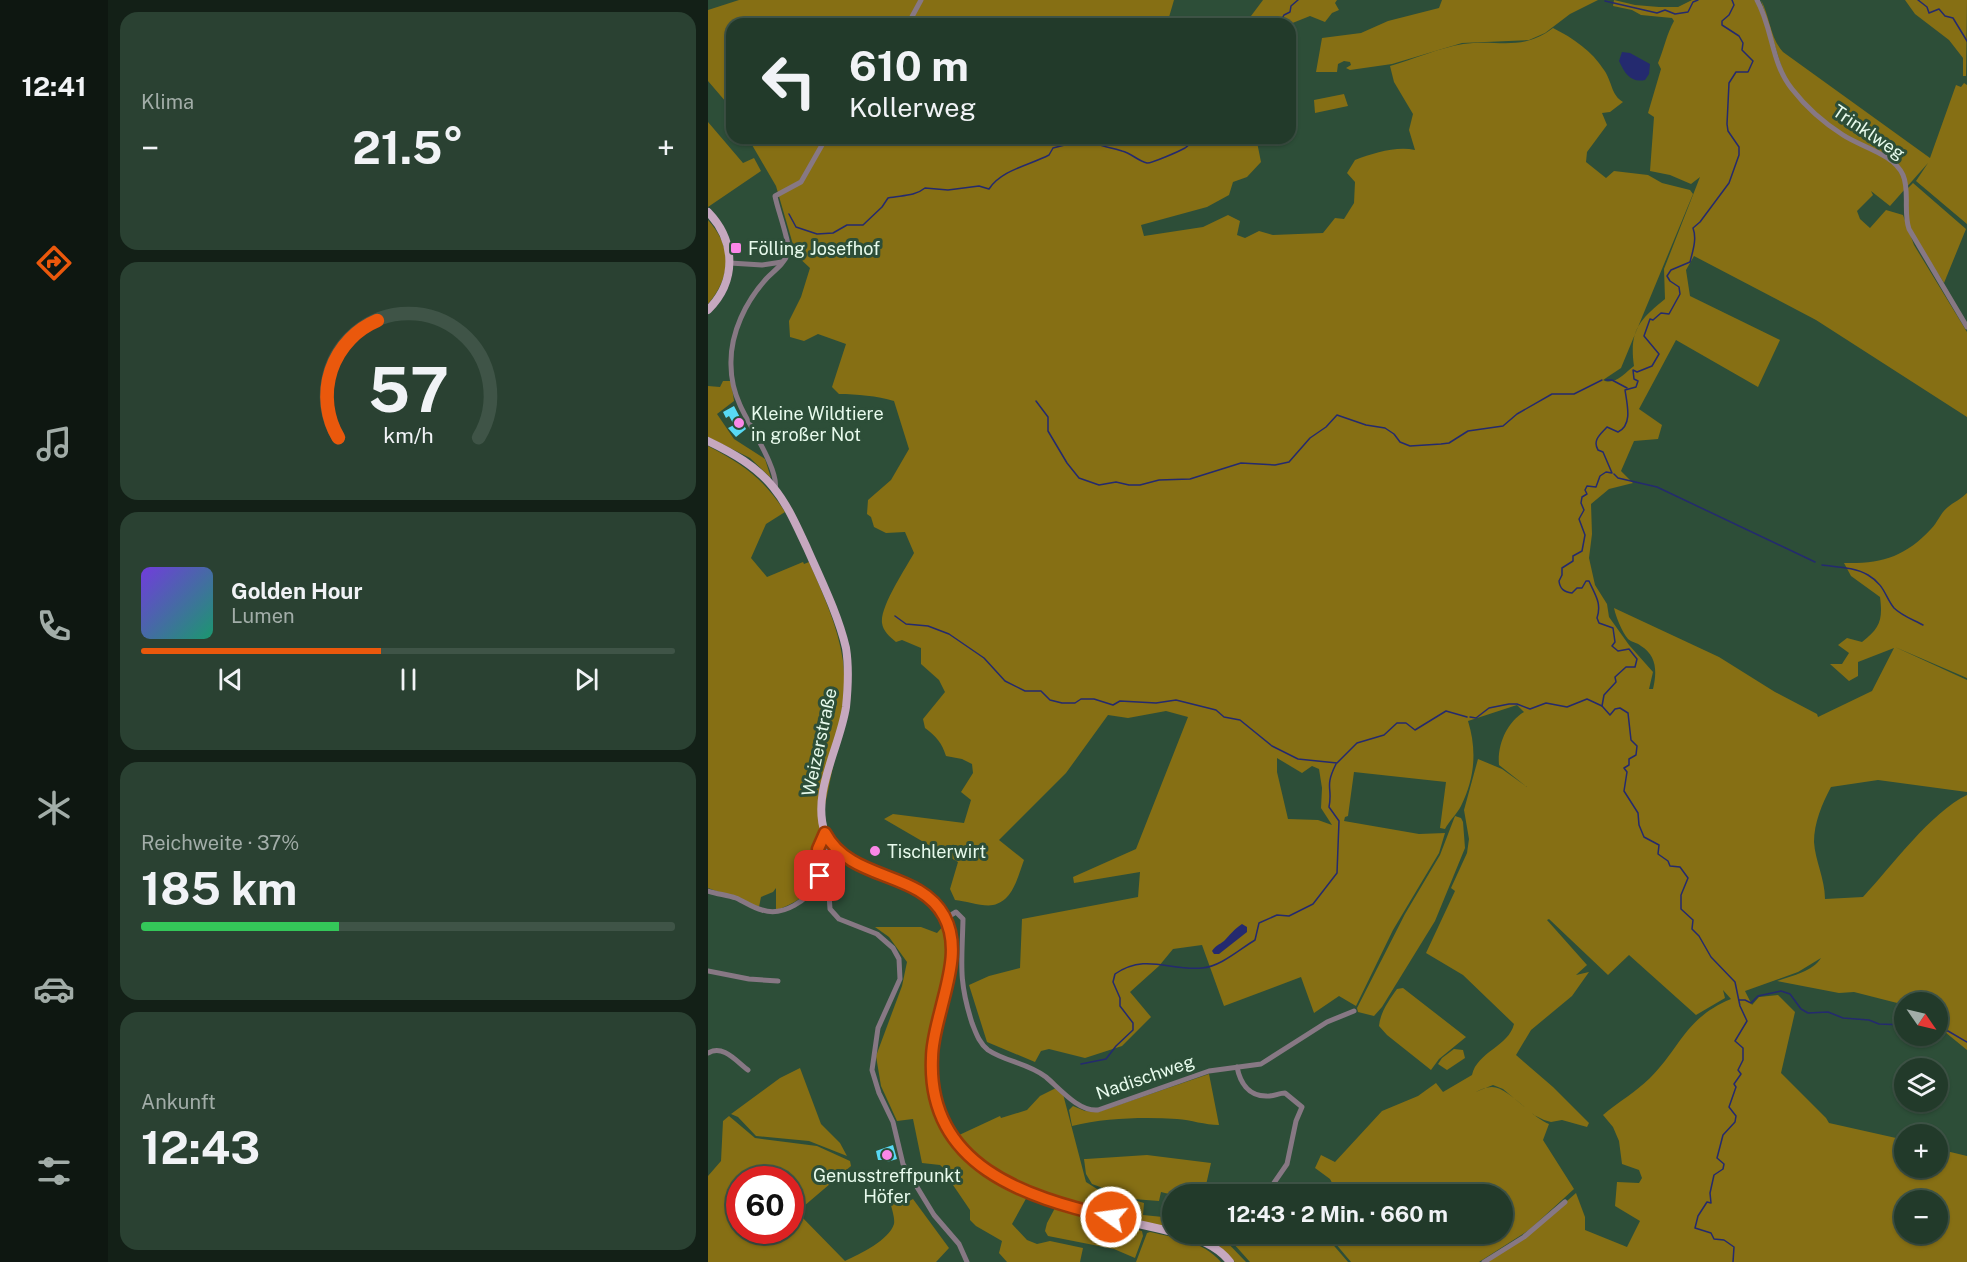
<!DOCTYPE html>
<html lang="de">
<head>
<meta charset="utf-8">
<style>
	:root { --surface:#223a2a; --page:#2a4132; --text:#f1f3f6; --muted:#a2ada8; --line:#3f5447; --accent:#ea580c }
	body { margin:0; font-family:"Public Sans",sans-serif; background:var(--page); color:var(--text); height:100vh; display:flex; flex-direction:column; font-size:22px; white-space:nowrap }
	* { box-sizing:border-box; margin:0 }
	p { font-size:20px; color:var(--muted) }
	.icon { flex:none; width:33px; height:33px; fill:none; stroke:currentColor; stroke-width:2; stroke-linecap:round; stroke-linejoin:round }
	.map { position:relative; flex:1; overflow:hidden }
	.panel { display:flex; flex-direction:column; gap:12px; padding:12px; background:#132017; width:600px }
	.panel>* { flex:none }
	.banner { position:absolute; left:18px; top:18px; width:570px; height:126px; border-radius:18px; box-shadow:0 2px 4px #0004,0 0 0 2px var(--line); background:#223a2a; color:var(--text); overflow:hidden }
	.needle { width:39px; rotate:124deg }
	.buttons { position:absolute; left:1186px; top:992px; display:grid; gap:12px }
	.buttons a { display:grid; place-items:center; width:54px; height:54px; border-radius:50%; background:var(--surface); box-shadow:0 2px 4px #0004,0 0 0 2px var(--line); font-size:30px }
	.speed { position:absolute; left:18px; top:1166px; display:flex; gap:12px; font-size:30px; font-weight:700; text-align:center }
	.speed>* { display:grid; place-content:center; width:78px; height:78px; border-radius:50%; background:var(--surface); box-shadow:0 2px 4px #0004,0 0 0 2px var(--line); line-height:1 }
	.speed .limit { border:9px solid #d22; background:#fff; color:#111 }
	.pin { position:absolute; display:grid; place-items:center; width:51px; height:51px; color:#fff; margin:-26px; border-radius:12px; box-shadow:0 3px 9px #0006 }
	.me { position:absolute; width:66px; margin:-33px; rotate:284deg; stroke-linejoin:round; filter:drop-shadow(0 0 4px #0008) }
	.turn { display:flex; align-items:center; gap:21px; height:126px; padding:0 24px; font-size:27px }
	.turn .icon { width:78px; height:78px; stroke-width:2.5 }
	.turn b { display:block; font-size:42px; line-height:51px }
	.big { font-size:45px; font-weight:700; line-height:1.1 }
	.panel .card { flex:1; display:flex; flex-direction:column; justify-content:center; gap:9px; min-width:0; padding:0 21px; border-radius:18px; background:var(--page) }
	.panel .dial { align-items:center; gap:0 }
	.dial svg { height:156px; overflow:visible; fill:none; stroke:var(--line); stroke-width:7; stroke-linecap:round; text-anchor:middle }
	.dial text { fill:var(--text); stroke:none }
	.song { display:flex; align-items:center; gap:18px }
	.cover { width:72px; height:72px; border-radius:9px; background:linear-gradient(135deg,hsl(260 70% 55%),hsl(160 70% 35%)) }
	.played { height:6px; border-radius:3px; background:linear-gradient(90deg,var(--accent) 45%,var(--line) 45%) }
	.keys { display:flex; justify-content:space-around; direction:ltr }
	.heat { display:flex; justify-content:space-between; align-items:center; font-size:33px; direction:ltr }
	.charge { height:9px; border-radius:4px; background:linear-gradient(90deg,#34c759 37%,var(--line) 0) }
	.trip { position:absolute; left:454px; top:1184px; width:351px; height:60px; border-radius:30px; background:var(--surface); box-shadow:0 2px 4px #0004,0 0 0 2px var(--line); font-weight:700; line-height:60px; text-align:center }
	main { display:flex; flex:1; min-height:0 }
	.tab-bar { display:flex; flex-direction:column; width:108px; justify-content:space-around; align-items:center; background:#0e1711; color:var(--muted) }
	.tab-bar .icon { width:42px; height:42px }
	.tab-bar .current { color:var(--accent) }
	.tab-bar b { font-size:27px; color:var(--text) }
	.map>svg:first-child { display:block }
	.green { fill:#866f14; fill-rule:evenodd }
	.water { fill:#242a6f }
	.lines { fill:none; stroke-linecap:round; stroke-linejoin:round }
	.stream { stroke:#242a6f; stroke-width:1.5 }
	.building { fill:#58d9f4 }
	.minor { stroke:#877884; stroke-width:5 }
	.primary { stroke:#c6a8bf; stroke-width:8 }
	.route-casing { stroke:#983908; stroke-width:15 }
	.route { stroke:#ea580c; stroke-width:10 }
	.poi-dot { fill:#fa87e7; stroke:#2d4e38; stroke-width:2 }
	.labels { text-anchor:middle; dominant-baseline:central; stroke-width:6; stroke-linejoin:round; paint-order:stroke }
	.street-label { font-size:18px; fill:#e7faec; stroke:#2d4e38 }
	.poi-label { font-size:18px; fill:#e7faec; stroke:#2d4e38; text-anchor:start }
</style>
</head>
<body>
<main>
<nav class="tab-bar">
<b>12:41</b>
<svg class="icon current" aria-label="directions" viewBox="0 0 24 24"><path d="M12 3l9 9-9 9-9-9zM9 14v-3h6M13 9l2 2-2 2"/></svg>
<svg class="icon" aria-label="music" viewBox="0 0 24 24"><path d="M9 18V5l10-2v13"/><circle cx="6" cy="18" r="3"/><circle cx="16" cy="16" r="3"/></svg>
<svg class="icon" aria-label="phone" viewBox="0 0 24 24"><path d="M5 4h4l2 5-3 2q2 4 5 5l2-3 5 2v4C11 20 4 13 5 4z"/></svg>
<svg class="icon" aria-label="climate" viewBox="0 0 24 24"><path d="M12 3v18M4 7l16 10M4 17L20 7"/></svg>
<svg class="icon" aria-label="car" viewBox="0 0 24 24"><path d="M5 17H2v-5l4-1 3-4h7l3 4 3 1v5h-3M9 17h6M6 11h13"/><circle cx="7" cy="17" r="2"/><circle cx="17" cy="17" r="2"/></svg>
<svg class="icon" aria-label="filters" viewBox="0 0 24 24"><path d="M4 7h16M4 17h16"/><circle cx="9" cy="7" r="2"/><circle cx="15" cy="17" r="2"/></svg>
</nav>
<section class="panel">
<div class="card"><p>Klima</p>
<div class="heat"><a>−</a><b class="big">21.5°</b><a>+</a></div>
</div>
<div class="card dial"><svg viewBox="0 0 100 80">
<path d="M14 69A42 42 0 1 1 86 69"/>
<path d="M14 69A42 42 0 0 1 34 9" stroke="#ea580c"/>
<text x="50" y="56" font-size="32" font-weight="700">57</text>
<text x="50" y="72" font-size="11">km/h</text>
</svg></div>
<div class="card">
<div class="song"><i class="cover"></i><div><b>Golden Hour</b><p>Lumen</p></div></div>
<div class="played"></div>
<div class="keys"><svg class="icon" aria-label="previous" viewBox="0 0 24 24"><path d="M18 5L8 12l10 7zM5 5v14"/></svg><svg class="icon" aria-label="pause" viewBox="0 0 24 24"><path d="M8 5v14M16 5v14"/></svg><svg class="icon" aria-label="next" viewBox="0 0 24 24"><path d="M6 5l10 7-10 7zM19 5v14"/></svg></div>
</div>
<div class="card"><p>Reichweite · 37%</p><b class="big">185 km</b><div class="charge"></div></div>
<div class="card"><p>Ankunft</p><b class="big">12:43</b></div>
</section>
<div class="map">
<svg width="1259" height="1262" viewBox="0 0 1259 1262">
	<rect width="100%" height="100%" fill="#2d4e38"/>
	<g class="green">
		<path d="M31 0H466L459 24H24V109L0 81V10Z"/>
		<path d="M555 0H629L627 3 631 10 624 13 617 22 602 16 582 24H537Z"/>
		<path d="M734 0H890L862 14 837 33 821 40 754 43 684 64 642 70 638 68 643 65 642 62 636 61 630 64 629 72H608L614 38 653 33 680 21 731 8Z"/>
		<path d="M906 0 927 5 951 7H970L984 0H1048L1076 75 1053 0C1062 17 1062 38 1075 52L1222 158 1248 85 1253 87 1256 83 1259 85V224L1208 181 1220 163 1182 206 1163 191 1165 195 1149 211 1152 219 1162 228 1178 210 1195 215 1206 245 1259 332V417L1108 320 986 256 978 270 982 296 1072 340 1050 387 968 340 931 409 954 425 950 439 926 441 913 471 925 483 901 489 883 504 884 534 881 558 887 585 899 604 901 617 921 645 945 672 941 689H945C949 672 949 656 933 646 930 643 923 642 920 639 914 632 908 617 906 608L1011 657 1067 692 1109 714 1110 717 1164 691 1186 648 1150 662V676L1141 681 1122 664H1134L1141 653 1130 645 1139 638 1154 642C1172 628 1175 620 1172 597L1143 576 1136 563C1173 564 1197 557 1223 529 1230 522 1233 512 1240 507 1246 502 1253 499 1259 493V678L1187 647 1259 680V792L1170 780 1123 787C1114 804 1106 823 1106 842 1107 860 1117 879 1117 899L1155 897C1183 867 1223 812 1259 795V1050L1237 1032 1238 1024 1230 1020V1002H1197V1005L1146 992 1131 993 1069 981C1084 976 1105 971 1113 958L1090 972 1037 991 1044 1005 1051 997 1070 995 1087 1012 1073 1073 1118 1118 1121 1123 1197 1140V1167H1230V1149L1259 1156V1262H777L817 1238 868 1193 877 1217V1230L919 1247 932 1221 907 1206 909 1182 931 1183 934 1178 931 1170 914 1164 911 1141 905 1127 895 1115C910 1102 928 1092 942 1078 973 1047 977 1018 1023 999L1015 990 1017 998 988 1015 921 955 900 975 841 919 839 920 879 965 868 975 881 972 864 996 823 1030 808 1055 845 1087 881 1123 879 1127 854 1120 843 1122 836 1120 826 1115 795 1089 785 1085 765 1093C770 1091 777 1087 784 1087 800 1087 823 1117 841 1124L835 1140 866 1189 821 1230 771 1262H643L622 1237 619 1233H795V1194H630L622 1179 607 1168 613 1155 627 1162 674 1111 710 1096 728 1083 735 1092 764 1075C769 1052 801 1046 806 1024L755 975 718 953 747 891 743 888 759 853 761 839 756 810 770 759 794 769 819 787 791 765C789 745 799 722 816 712L809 705 760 721C769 750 767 778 753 806 749 814 741 821 737 829L732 828 738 782 646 772 640 816 637 817 636 821 711 834 737 833 731 853 685 930 648 1006 631 996 606 1013 593 977 516 1006 494 945 465 949 451 966 422 992 443 1017 414 1046 377 1058 341 1049 333 1051 327 1062 279 1042 261 985 281 976 312 968 314 919 430 897 432 872 366 883 365 877 428 849 480 717 458 711 420 718 400 715 358 773 291 840 316 860C310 876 305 901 285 905 275 907 258 901 247 900L242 889 250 862 176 819 185 814 256 823 263 800 253 792 265 773 264 764 254 759 238 756C234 743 228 736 217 728L215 719 237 692 231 680 213 664V648L194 640 188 642C182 637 175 631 174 623 172 606 198 568 206 553L197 532 178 533 166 527 163 517 159 514 160 500 183 480 201 449 186 401C169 396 149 394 131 394L124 387 138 344 110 334 96 341 82 337 81 321 93 297 102 268 88 255 68 186 40 138H546L549 142 553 162 539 177 525 182 521 195 499 207 433 225 436 236 495 227 520 215 532 221 529 235 537 238 551 231 565 235 615 233 627 218 636 219 646 203 647 182 639 173 647 160C666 153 688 146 707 150L701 130 705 114 686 82 682 66C706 59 731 48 755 44 790 39 814 52 845 28 865 38 884 51 896 70 904 81 903 95 915 102L902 112 894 113 899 125 879 152 878 162 898 178 906 171 940 175 954 183 982 190 985 194 913 368 895 380C906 386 917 373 926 366 921 331 931 320 957 299L956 269 992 177 983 184 962 175 942 171 946 117 940 113 953 69 950 63C956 49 959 33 966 21L964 18 933 15 924 10 905 6ZM569 758 594 773 604 766 611 769 614 788 613 808 624 825 610 820 580 819 569 772ZM1197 1200H1230V1233H1197Z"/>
		<path d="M1197 0H1259L1258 76H1255V58L1241 40 1207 14Z"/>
		<path d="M636 94 640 106 607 113 606 100Z"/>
		<path d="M0 122 35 163 46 158 53 171 0 207Z"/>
		<path d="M1205 183 1258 229 1236 283C1224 263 1203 240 1199 216 1198 207 1200 197 1200 188Z"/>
		<path d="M0 220C25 248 23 276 0 304Z"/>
		<path d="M15 381H23L26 401 9 414 26 439 57 459 63 478 42 458 0 437V386L12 387Z"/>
		<path d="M0 446C35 464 56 479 77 512L58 524 43 558 59 577 95 562 96 564 101 562C115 594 130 626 135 661 141 709 121 781 112 830L105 846 110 879C99 896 86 904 68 910V888L65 892 53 897 51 907 0 888Z"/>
		<path d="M747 816 753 818 755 822 757 848 727 921 674 1007 666 1016 650 1012 649 1008 697 914 732 855Z"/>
		<path d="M237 924 241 944 240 956 224 1032 226 1102 242 1137 257 1158 287 1180 320 1195 304 1224 319 1240 329 1244 342 1241 375 1248 372 1262H299L291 1253 294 1241 268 1226 262 1220V1210L245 1185 242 1174 232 1165 214 1163 205 1119 189 1121 173 1086 168 1056 194 986 199 962 181 937 167 927H213L229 933Z"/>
		<path d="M695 988 758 1037 731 1059 723 1070 679 1035 671 1026C672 1013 681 1000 689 989Z"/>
		<path d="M746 1049 755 1050 757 1058 739 1070 730 1064 734 1058Z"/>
		<path d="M92 1068 113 1124 132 1143 139 1156 101 1141 48 1136 30 1117 23 1114 72 1078Z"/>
		<path d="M501 1074 511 1125C497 1125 483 1120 469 1119 435 1117 397 1118 364 1126L361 1110 365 1106 377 1111 390 1112Z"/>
		<path d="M348 1088 355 1094 378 1182 389 1189 436 1203 435 1215 455 1217 454 1221 465 1223V1229C414 1216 308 1196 270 1160 262 1153 256 1144 249 1136L292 1116 293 1118 319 1110 332 1096Z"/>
		<path d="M21 1116 47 1138 109 1146 142 1161 143 1166 89 1212 137 1261C152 1254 181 1240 186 1224 187 1218 184 1210 183 1205L193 1200 198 1203 205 1199 241 1248 228 1262H0V1176L13 1161 15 1121ZM32 1179H82V1230H32Z"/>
		<path d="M439 1155 503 1163 498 1185 531 1194 465 1195 453 1192 451 1201 425 1199 384 1184 378 1174 376 1159H378Z"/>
		<path d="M347 1208 434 1231 435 1236 427 1258 406 1249 340 1236 337 1231 339 1223Z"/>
		<path d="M442 1232C468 1238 495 1241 513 1262H428L439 1233Z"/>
		<path d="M482 1233 512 1235 538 1262H527L507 1243Z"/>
		<path d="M516 1233H549L552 1239 566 1233H615L640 1262H542Z"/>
	</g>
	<g class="water">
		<path d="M914 52 922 53 942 64 941 74 937 80C923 83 917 74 911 61Z"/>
		<path d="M534 924 539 927V932L511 954H506L504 951C508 945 511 945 516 941 522 935 526 929 534 924Z"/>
	</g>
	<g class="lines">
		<g class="stream">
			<path d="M1024 0 1026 5 1021 15 1014 21V25L1031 36 1035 43 1034 50 1045 61 1040 72H1028L1021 83 1019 124 1020 131 1031 147V155L1021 183 992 222 985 228C989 239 985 250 982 262L963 270 959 276 962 281 971 287 972 294 961 314 953 313 945 320 942 319 936 336 951 354 944 366 929 372 925 370 926 379 930 381 928 387 917 390C919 404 925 425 910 432L899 427C893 434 884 440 890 450L895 452 904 473 898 472 892 476 888 487 879 486 877 490 879 494 874 497 873 503 876 510 871 519 877 535 874 551 865 556V561L854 568V575L851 581C852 589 856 592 864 593L869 588H874L878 581H881C887 595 894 603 889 618L891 623 905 628 907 642 904 646 910 651 921 649 929 659 927 667H918L907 677 908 682 896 695 894 706 902 715 907 709 912 708 920 713 923 740 929 746 928 755 921 759V765L916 768 919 772 916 791 930 813 931 825 936 837 951 845 950 854 960 861 962 866 972 867 980 878 973 895V909L985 920 984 929 991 936 1003 957 1027 982 1032 1006 1039 1021 1027 1041 1035 1048V1060L1030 1070 1033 1074 1026 1084 1028 1087 1021 1107 1028 1116 1027 1122 1015 1135 1009 1158 1016 1164 1015 1169 1006 1175 1002 1193 1003 1203 999 1202 990 1216 987 1228 1003 1233 1006 1239 1016 1240 1026 1247 1025 1262"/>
			<path d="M1210 0 1219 7 1221 13 1231 9 1237 16 1245 18 1259 41"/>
			<path d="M897 1 949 13 957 10 967 14 980 12 985 2 990 0"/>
			<path d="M571 24 576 15 582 12 583 6 590 0"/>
			<path d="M81 214 88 227 109 234 125 233 139 225H155L174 207 180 198C193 195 206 197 217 188L240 190 271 186 281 189C293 170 322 165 341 155L345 148 380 139C392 148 401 146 414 151 423 153 430 161 439 163 442 164 472 151 477 148 482 144 485 140 492 138"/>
			<path d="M898 380H904L919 388"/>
			<path d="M328 401 340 417V431L359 463 371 478 391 485 408 482 421 485H432L451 480 482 479 533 463 567 465 581 462 602 438 618 427 629 415 658 425 677 428 686 434 692 442 702 446 733 444 741 443 760 431 795 426 809 414 844 394H866L894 380"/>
			<path d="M906 474 910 478 949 487 1107 562"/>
			<path d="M1114 565C1128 567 1147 567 1160 575 1177 585 1177 597 1186 608 1194 616 1206 620 1215 625"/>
			<path d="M187 616 198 624 220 626 241 634 276 658 297 681 317 691H333L342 700 354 703H367L373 699H386L405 705 412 701 448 703 468 700 508 710 516 717 532 720 564 746 590 759 629 763 649 743 676 735 689 723H698L707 730 738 711 759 717"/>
			<path d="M762 717 768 718 781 708 801 704H809L822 709 838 703 859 707 879 699 894 706"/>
			<path d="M1031 1000H1037L1043 1003 1050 996 1073 991 1082 994 1093 1009 1100 1013 1120 1012 1135 1018 1161 1020 1171 1024 1197 1025"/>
			<path d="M1230 1031H1240L1259 1042"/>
			<path d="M373 1064 398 1059 408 1046 425 1030V1023L412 1006V998L405 982 407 974C438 953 461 971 494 968 512 967 532 949 547 940L551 923 569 915 581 916 605 904 629 873 631 821 621 807C625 787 616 788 628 764"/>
		</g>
	</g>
	<g class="building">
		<path d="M26 406 38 429 28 437 20 428 26 425 21 416 18 418 15 412Z"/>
		<path d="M185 1145 189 1159 179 1162V1160H170L168 1151Z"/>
	</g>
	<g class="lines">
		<g class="minor">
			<path d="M1049 0C1065 29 1063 63 1084 89 1098 107 1116 123 1135 135 1153 147 1186 154 1195 175 1202 191 1195 212 1201 229L1259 327"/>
			<path d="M200 24 213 0"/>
			<path d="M22 263 54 265 74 262"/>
			<path d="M67 489C72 471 40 424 32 405 27 394 23 378 23 365 22 333 38 301 59 278 66 271 77 263 80 253 83 245 69 208 67 196L93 182 118 138"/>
			<path d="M117 835 122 909 131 919 169 934 185 948 191 959 192 979 170 1028 164 1070 171 1093 185 1122 195 1164 226 1215 251 1244 259 1262"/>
			<path d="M0 891C9 894 19 895 28 898 37 902 45 908 54 910 76 917 99 900 111 882L109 849 116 834"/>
			<path d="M238 918 248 912 255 919C254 963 250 979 264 1023 268 1033 271 1043 280 1050 298 1062 320 1063 338 1077 352 1089 371 1112 390 1110L501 1071 553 1064 619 1022 646 1011"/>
			<path d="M0 971 41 979 70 981"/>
			<path d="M0 1053C15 1044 28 1061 40 1070"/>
			<path d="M529 1067C532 1082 540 1096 558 1096 564 1097 571 1093 577 1093L594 1107 588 1121 579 1164 559 1193"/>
			<path d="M776 1262 816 1237 857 1202"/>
		</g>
		<g class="primary">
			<path d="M0 212C28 241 29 281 0 310"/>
			<path d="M0 441C25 453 48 466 65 487 80 505 89 527 99 548 113 580 130 614 138 648 141 667 140 688 138 707 132 747 103 793 117 833 135 888 225 867 242 932 252 967 231 1007 225 1042 222 1064 224 1085 231 1106 259 1198 385 1212 465 1232"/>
			<path d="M470 1233C490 1239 509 1245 522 1262"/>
		</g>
	</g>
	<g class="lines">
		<g class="route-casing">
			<path id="route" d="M112 876 110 849 117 833C143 882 211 870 236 916 252 945 240 980 233 1009 229 1025 224 1042 224 1058 219 1166 317 1197 403 1217"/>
		</g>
		<use href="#route" class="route"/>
	</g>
	<g class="poi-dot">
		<rect x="22" y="242" width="12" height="12" rx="3"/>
		<circle cx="31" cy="423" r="6"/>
		<circle cx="167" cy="851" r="6"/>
		<circle cx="179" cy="1155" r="6"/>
	</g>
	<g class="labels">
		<g class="street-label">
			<text transform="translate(1161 132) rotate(34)">Trinklweg</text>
			<text transform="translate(111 742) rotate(-78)">Weizerstraße</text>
			<text transform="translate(437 1077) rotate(-19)">Nadischweg</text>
		</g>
		<g class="poi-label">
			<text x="40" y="248">Fölling Josefhof</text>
			<text x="43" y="413">Kleine Wildtiere<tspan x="43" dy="21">in großer Not</tspan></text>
			<text x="179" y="851">Tischlerwirt</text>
			<text x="179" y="1175" text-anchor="middle">Genusstreffpunkt<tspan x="179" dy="21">Höfer</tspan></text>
		</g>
	</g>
</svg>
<div class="buttons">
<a><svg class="needle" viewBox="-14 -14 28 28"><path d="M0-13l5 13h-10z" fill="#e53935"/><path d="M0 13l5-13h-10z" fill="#a2ada8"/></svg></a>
<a><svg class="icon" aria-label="layers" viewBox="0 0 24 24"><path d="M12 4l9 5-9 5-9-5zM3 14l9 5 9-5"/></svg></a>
<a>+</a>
<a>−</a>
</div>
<div class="speed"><div class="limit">60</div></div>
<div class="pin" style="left:112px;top:876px;background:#d93025"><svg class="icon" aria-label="arrive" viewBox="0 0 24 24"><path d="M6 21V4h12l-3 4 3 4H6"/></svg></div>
<svg class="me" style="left:403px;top:1217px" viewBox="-20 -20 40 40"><circle r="17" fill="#ea580c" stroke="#fff" stroke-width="3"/><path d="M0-11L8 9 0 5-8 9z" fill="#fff"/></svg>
<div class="trip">12:43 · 2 Min. · 660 m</div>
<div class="banner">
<div class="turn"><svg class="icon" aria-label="left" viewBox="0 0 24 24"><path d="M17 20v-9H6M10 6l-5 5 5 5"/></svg><div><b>610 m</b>Kollerweg</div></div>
</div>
</div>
</main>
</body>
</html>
